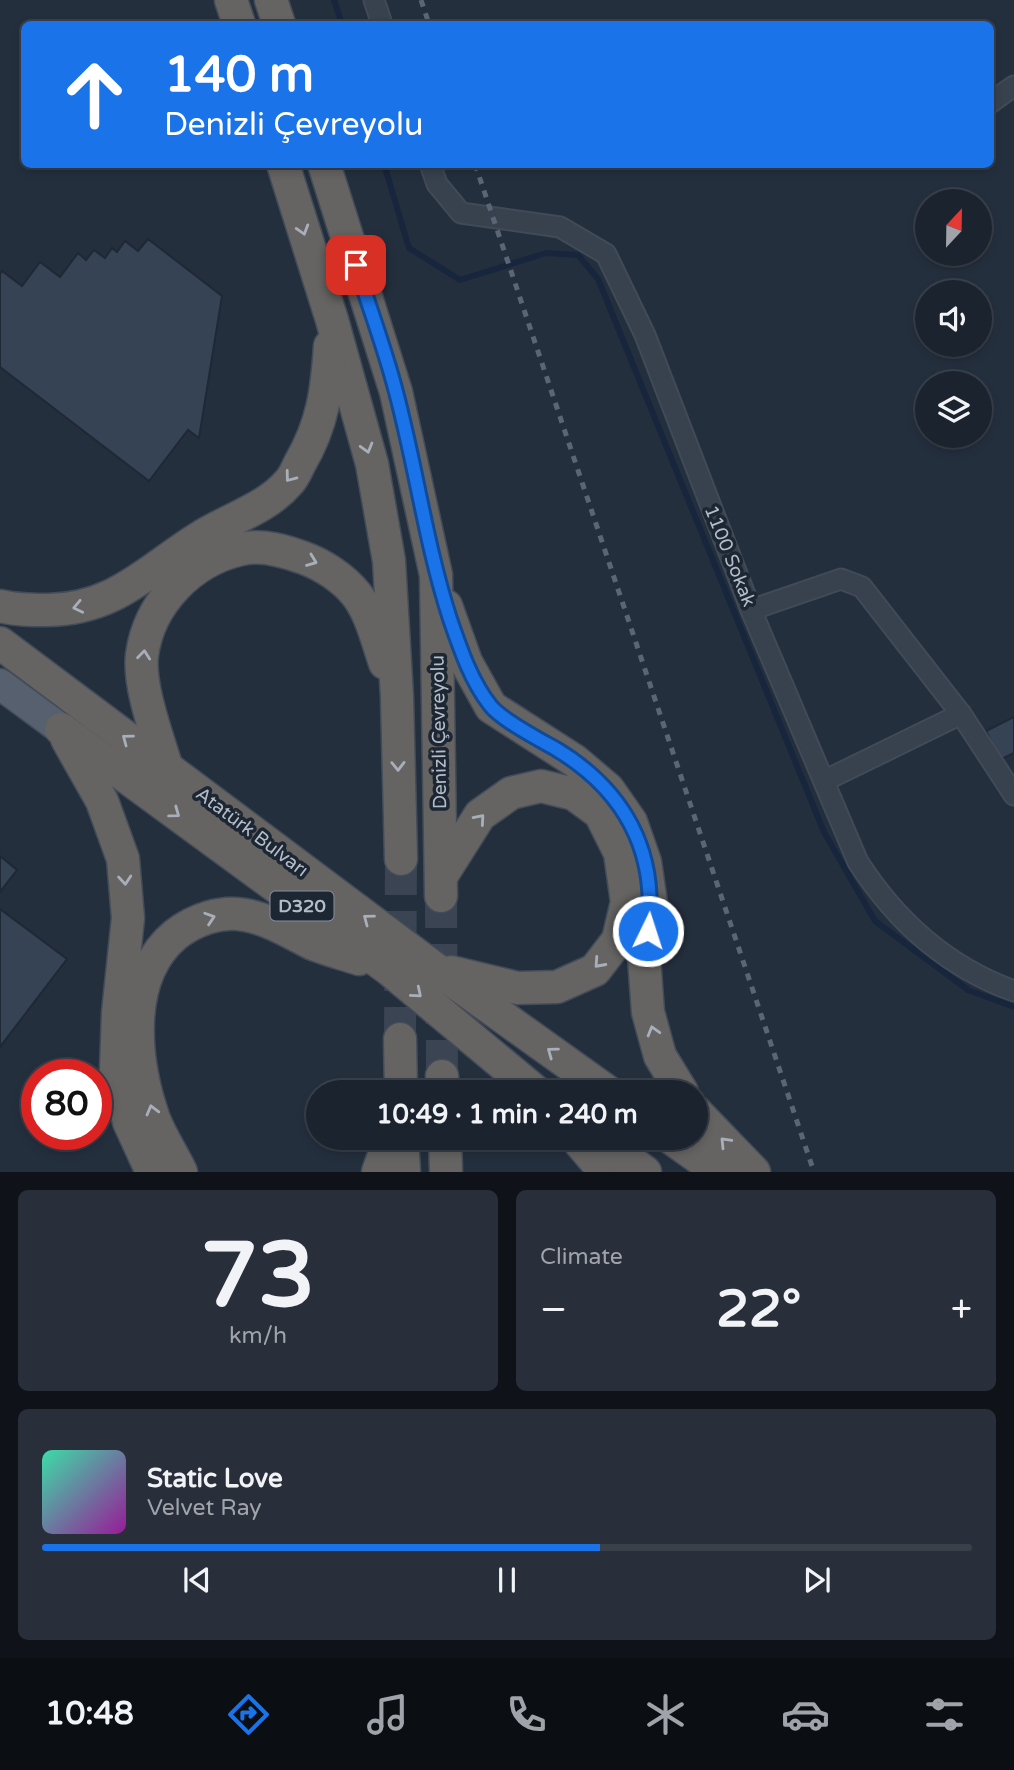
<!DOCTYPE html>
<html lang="en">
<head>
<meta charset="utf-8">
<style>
	:root { --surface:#1b232e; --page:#282f3a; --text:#f1f3f6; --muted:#a0a4aa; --line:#39404a; --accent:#1a73e8 }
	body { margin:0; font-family:"Varela Round",sans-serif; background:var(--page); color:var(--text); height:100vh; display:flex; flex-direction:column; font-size:26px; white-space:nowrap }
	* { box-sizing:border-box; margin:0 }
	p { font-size:23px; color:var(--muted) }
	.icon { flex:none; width:38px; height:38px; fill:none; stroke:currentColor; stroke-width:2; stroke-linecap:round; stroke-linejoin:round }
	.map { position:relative; height:1172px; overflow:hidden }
	.panel { display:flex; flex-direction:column; gap:18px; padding:18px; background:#0f1319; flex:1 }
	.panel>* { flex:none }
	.banner { position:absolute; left:21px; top:21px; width:973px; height:147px; border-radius:10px; box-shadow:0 4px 10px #0003,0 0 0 2px var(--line); background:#1a73e8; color:#fff; overflow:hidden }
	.needle { width:46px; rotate:22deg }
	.controls { position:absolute; left:915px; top:189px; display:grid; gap:14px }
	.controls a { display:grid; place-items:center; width:77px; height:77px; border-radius:50%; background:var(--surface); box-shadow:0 4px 10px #0003,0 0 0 2px var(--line); font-size:35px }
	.speed { position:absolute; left:21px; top:1059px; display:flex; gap:14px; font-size:35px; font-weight:700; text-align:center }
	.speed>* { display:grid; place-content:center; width:91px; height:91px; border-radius:50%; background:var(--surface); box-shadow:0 4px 10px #0003,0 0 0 2px var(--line); line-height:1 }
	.speed .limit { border:10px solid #d22; background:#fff; color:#111 }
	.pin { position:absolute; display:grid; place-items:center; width:60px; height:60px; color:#fff; margin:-30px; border-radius:14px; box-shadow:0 4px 10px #0006 }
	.me { position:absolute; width:77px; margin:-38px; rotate:4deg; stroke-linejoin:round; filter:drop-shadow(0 0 5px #0008) }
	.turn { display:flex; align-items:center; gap:24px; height:147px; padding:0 28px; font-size:32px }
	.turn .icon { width:91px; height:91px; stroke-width:2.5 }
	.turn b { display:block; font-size:49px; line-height:60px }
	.big { font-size:52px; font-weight:800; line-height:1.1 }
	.panel .tile { flex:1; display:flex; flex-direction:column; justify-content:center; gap:10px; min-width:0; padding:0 24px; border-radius:10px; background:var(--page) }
	.panel .dial { align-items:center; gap:0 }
	.dial b { font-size:91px; line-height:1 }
	.song { display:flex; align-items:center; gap:21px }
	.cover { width:84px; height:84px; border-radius:10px; background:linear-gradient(135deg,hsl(160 70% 55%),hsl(300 70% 35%)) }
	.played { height:7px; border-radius:4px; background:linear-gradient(90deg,var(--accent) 60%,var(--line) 60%) }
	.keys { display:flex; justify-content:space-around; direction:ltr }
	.heat { display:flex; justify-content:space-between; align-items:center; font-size:38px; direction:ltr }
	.panel .tiles { flex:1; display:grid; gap:18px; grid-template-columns:1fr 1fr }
	.tile:last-child { grid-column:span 2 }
	.trip { position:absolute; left:306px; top:1080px; width:402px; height:70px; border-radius:35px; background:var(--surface); box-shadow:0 4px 10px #0003,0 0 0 2px var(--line); font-weight:800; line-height:70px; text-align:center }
	.tabs { display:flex; height:112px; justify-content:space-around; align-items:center; background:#0b0e12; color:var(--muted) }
	.tabs .icon { width:49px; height:49px }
	.tabs .selected { color:var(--accent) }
	.tabs b { font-size:32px; color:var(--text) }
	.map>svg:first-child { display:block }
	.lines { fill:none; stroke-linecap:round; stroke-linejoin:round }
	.stream { stroke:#17263c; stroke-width:6 }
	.building { fill:#364354; stroke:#1f2835; stroke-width:2 }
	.trunk-tunnel { stroke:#3a4453; stroke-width:32; stroke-dasharray:32 16; stroke-linecap:butt }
	.minor-casing { stroke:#414a57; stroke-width:23 }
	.primary-casing { stroke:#414a57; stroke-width:33 }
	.trunk-casing { stroke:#434c59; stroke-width:35 }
	.minor { stroke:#38414e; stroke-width:19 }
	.primary { stroke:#56606e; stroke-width:30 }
	.trunk { stroke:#656462; stroke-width:32 }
	.rail { stroke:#5a6575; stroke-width:5; stroke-dasharray:7 7; stroke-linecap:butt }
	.oneway { stroke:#a8afba }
	.route-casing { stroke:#114b97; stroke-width:18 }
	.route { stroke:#1a73e8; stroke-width:12 }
	.labels { text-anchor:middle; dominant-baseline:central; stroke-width:7; stroke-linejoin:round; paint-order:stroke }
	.shield { fill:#1d2633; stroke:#878f9c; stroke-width:2 }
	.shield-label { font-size:18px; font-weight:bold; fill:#b4bcc9 }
	.street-label { font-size:19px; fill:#b4bcc9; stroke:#1d2633 }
</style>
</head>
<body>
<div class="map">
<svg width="1014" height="1172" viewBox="0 0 1014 1172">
	<rect width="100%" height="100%" fill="#242f3e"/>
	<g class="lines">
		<g class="stream">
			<path d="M334 0 342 24"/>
			<path d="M384 164 409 248 460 280 546 253 578 255 598 279 824 832 875 921 968 990 1014 1007"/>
		</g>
	</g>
	<g class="building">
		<path d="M148 239 222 296 199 438 188 430 149 481 0 367V274L2 271 22 286 40 262 60 277 78 253 86 260 94 250 105 258 112 248 117 252 125 241 138 251Z"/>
		<path d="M1014 717V753L1000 760 986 731Z"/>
		<path d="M0 856 17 870 0 892Z"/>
		<path d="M0 909 67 959 0 1047Z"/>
	</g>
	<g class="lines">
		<g class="trunk-tunnel">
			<path d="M441 896 442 1076"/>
			<path d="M400 1039 401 859"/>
		</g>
		<g class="minor-casing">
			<g id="minor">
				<path d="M374 0 382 24"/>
				<path d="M990 103 1014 86"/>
				<path d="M430 164 437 184 461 213 560 227 606 254 645 335 751 610 858 862C896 921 947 967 1014 991"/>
				<path d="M751 610 841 579 862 587 961 714 1014 795"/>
				<path d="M824 781 961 714"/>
			</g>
		</g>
		<g class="primary-casing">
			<path id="primary" d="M0 684 61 729"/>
		</g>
		<g class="trunk-casing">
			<g id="trunk">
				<path d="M231 0 239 24"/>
				<path d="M271 0 279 24"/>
				<path d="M283 164 332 320 372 464 389 561 397 697 401 859"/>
				<path d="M324 164 396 392 436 575 441 896"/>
				<path d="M0 606C16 610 31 610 48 610 117 609 148 569 204 535 232 518 267 508 289 482 294 477 297 469 300 463 323 424 327 390 330 346"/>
				<path d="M446 606 466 662 491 707 575 761 608 789 631 822 645 862 651 903 644 958 648 1012 660 1056 682 1092"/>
				<path d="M0 643 433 967 608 1092"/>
				<path d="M61 729 390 970 536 1092"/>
				<path d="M67 739 102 801 123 859 128 918 118 1013 116 1070 129 1122 152 1172"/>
				<path d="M167 769C158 738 138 686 142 655 149 603 191 560 242 549 262 544 285 551 304 558 323 565 343 578 356 594 371 613 377 640 385 663"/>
				<path d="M442 875 480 815 511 793 541 786 574 794 600 813 620 853 627 902 618 940 595 970 557 987 517 988 451 972"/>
				<path d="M400 1039 401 1092"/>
				<path d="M442 1076 443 1092"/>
				<path d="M696 1112 754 1172"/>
				<path d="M402 1138 404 1172"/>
				<path d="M445 1138 446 1172"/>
				<path d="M576 1138 605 1172"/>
				<path d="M599 1138 645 1172"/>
				<path d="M671 1138 719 1172"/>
				<path d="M181 1172C173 1155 161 1137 154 1119 134 1062 124 978 175 935 194 920 221 910 245 915 269 919 291 933 313 944 328 950 344 954 359 959"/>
				<path d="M378 1172 390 1138"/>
			</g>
		</g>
		<use href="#minor" class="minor"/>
		<use href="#primary" class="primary"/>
		<use href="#trunk" class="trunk"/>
		<g class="rail">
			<path d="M421 0 429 24"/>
			<path d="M475 164 814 1172"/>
		</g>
	</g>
	<defs><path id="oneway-chevron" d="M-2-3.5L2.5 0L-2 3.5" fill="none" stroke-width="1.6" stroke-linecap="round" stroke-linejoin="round" transform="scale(1.75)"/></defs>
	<g class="oneway">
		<use href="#oneway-chevron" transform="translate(303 230) rotate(73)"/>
		<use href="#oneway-chevron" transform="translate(367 448) rotate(74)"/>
		<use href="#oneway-chevron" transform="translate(290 477) rotate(127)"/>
		<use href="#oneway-chevron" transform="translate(312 561) rotate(21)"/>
		<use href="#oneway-chevron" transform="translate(78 607) rotate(168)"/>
		<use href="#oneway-chevron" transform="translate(144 655) rotate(-84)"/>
		<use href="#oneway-chevron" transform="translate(127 739) rotate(-143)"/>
		<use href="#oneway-chevron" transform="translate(398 766) rotate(89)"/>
		<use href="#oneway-chevron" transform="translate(175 813) rotate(36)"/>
		<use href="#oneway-chevron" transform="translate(480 819) rotate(-49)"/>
		<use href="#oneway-chevron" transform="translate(125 880) rotate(85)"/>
		<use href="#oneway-chevron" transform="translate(210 918) rotate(-18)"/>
		<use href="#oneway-chevron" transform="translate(368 919) rotate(-143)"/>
		<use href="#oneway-chevron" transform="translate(599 963) rotate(132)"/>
		<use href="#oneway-chevron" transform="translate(417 993) rotate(40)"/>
		<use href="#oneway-chevron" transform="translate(653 1031) rotate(-106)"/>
		<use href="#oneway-chevron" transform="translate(552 1052) rotate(-144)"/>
		<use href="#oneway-chevron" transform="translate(152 1110) rotate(-105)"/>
		<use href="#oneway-chevron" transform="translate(725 1142) rotate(-134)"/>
	</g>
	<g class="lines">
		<g class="route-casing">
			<path id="route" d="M356 265C369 307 385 349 396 392 416 467 426 545 450 619 460 648 471 681 490 705 500 719 540 740 556 749 624 790 658 851 648 931"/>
		</g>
		<use href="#route" class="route"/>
	</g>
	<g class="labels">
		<rect class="shield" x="270.5" y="891.5" width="63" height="29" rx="5"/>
		<g class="shield-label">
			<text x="302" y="906">D320</text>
		</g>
		<g class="street-label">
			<text transform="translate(730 556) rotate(68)">1100 Sokak</text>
			<text transform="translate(439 732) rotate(-91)">Denizli Çevreyolu</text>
			<text transform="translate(252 832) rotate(37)">Atatürk Bulvarı</text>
		</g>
	</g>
</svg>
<div class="controls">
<a><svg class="needle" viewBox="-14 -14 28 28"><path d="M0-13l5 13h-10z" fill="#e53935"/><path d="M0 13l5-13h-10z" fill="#a0a4aa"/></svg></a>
<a><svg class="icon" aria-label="sound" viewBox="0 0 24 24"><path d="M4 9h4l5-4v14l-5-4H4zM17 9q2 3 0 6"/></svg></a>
<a><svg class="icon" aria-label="layers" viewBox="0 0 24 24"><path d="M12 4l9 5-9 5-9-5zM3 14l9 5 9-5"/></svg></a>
</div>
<div class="speed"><div class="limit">80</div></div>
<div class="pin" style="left:356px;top:265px;background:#d93025"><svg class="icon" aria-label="arrive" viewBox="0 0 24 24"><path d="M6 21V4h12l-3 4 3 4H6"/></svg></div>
<svg class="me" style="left:648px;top:931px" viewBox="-20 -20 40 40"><circle r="17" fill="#1a73e8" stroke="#fff" stroke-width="3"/><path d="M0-11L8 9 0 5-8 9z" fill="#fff"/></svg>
<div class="trip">10:49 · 1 min · 240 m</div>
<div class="banner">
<div class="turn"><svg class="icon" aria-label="ahead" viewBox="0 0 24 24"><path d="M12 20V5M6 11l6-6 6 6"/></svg><div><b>140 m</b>Denizli Çevreyolu</div></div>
</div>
</div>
<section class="panel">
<div class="tiles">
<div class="tile dial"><b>73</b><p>km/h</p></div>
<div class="tile"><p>Climate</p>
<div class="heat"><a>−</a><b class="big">22°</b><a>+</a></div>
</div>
<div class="tile">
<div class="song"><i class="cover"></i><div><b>Static Love</b><p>Velvet Ray</p></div></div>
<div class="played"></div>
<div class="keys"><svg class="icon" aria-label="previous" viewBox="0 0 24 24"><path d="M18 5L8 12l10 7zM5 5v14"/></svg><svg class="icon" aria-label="pause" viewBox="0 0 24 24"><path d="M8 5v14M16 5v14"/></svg><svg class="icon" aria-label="next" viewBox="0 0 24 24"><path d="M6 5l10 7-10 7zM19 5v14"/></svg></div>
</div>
</div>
</section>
<nav class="tabs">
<b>10:48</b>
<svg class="icon selected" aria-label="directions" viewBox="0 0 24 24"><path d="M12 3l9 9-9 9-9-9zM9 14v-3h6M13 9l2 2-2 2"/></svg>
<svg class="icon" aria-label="music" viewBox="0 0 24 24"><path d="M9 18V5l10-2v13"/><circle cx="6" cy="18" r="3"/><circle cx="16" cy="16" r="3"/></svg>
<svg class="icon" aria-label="phone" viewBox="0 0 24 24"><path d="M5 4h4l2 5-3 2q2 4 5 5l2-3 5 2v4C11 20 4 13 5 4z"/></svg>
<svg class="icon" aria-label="climate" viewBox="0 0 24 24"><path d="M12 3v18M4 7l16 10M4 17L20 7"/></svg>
<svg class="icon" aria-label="car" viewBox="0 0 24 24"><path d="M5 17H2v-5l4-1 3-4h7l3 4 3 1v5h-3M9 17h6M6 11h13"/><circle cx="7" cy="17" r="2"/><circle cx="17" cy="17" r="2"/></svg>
<svg class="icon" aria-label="filters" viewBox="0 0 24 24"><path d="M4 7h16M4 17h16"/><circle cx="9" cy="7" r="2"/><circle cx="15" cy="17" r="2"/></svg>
</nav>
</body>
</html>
